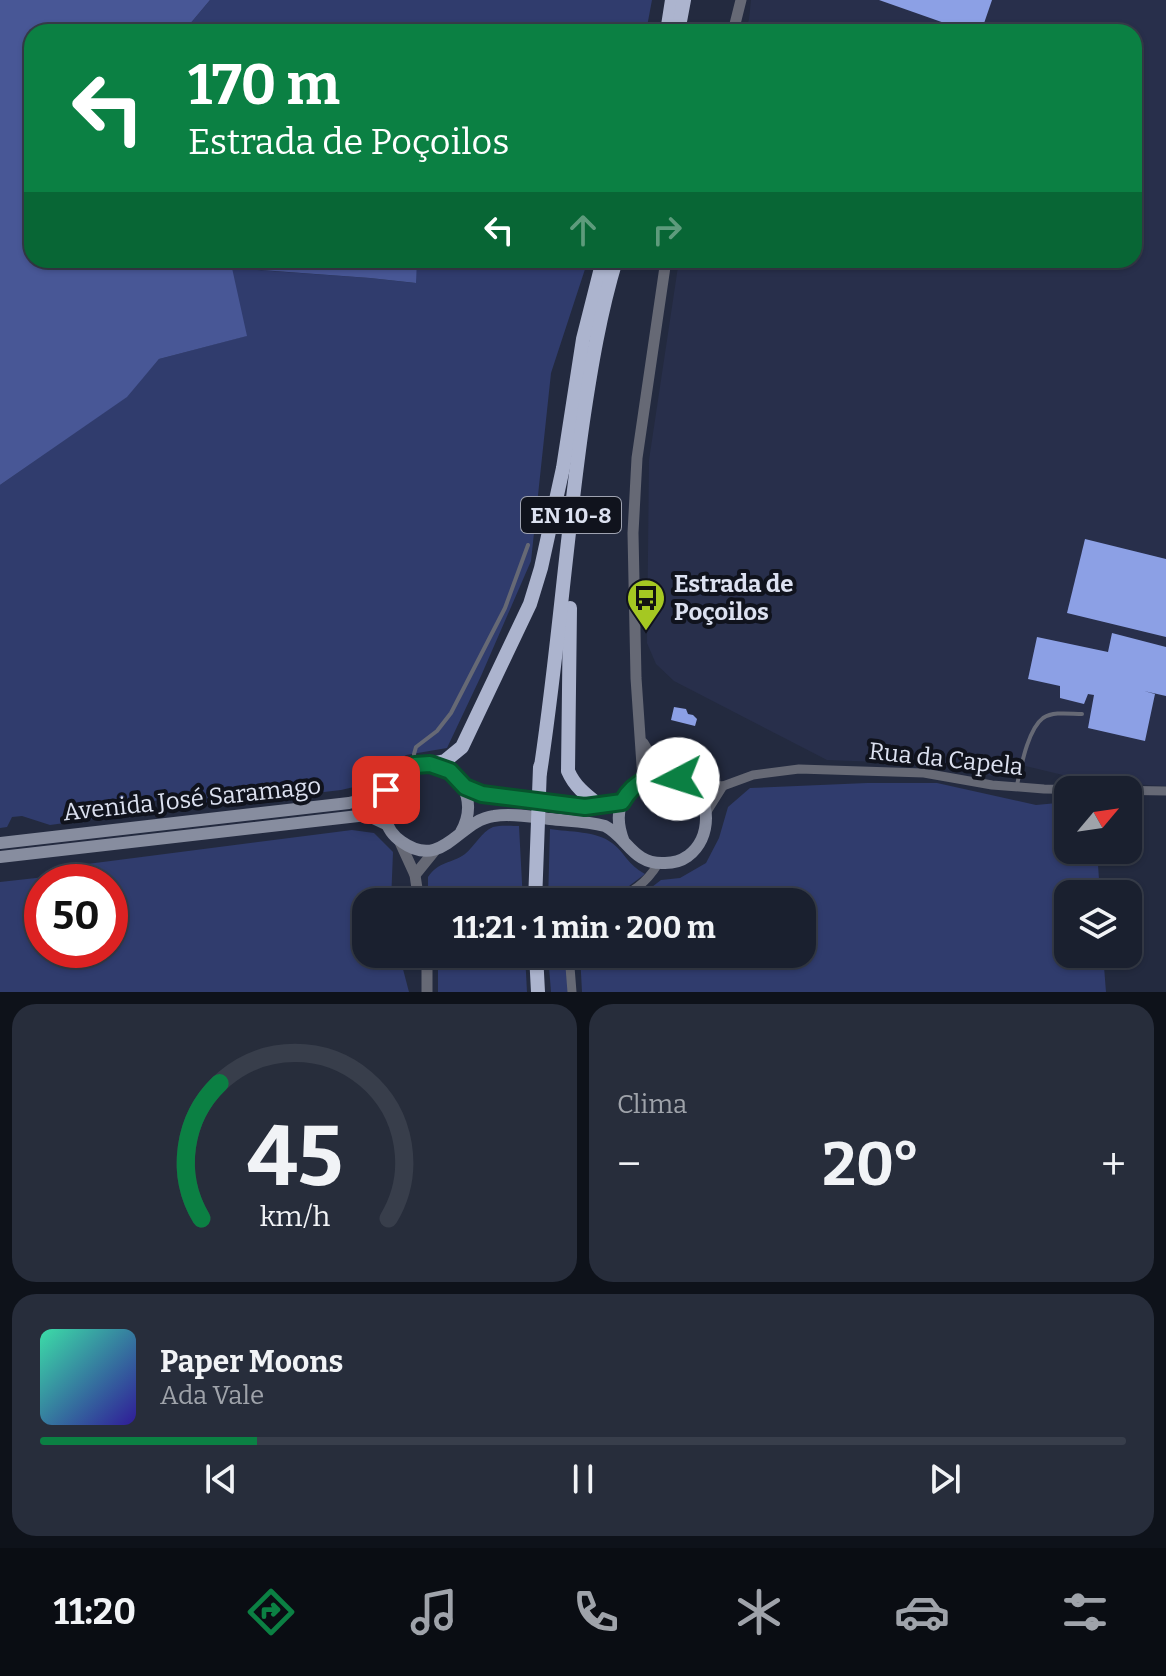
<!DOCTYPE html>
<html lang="pt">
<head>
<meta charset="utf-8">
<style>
	:root { --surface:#1a202f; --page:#272d3b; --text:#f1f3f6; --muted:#9fa3aa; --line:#383e4b; --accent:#0b8043 }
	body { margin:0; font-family:Bitter,serif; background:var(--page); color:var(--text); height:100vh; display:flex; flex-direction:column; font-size:30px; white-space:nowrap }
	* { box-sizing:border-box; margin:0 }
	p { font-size:26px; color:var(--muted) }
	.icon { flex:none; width:44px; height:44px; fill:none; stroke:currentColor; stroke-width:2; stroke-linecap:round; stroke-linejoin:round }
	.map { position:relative; height:992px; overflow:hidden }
	.details { display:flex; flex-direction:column; gap:12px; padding:12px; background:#0e121a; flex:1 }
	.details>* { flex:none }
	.top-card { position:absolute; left:24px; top:24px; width:1118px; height:244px; border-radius:24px; box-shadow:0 2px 6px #0004,0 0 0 2px var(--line); background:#0b8043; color:#fff; overflow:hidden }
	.needle { width:52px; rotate:61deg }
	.buttons { position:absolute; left:1054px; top:776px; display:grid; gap:16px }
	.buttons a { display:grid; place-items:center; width:88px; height:88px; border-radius:16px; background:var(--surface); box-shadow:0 2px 6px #0004,0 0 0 2px var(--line); font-size:40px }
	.speed { position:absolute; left:24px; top:864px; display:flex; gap:16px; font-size:40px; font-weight:700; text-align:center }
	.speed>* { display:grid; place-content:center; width:104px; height:104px; border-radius:50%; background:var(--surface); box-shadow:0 2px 6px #0004,0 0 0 2px var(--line); line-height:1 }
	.speed .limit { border:12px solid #d22; background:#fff; color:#111 }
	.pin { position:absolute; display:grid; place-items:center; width:68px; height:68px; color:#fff; margin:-34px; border-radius:16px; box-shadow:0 4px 12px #0006 }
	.me { position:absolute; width:88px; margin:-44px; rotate:265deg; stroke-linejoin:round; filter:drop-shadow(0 0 6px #0008) }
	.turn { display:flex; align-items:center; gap:28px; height:168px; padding:0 32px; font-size:36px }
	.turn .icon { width:104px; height:104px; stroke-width:2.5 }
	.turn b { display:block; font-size:56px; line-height:68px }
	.lanes { display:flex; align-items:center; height:76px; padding:0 32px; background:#0003; justify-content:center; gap:40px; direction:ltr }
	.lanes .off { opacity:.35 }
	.big { font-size:60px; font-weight:700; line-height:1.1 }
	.details .tile { flex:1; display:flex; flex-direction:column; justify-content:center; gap:12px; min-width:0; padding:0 28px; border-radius:24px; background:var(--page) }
	.details .dial { align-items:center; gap:0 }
	.dial svg { height:208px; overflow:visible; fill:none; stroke:var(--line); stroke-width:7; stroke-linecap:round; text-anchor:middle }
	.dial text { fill:var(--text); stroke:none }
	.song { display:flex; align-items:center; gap:24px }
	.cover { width:96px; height:96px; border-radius:12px; background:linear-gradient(135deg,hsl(160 70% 55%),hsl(250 70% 35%)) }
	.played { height:8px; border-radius:4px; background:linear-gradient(90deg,var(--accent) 20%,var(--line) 20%) }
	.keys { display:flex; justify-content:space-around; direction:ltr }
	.heat { display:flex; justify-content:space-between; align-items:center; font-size:44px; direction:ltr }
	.details .tiles { flex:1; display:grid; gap:12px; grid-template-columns:1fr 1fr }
	.tile:last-child { grid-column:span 2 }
	.trip { position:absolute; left:352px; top:888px; width:464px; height:80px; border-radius:24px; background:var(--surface); box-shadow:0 2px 6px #0004,0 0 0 2px var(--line); font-weight:700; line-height:80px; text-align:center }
	.tabs { display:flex; height:128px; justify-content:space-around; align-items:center; background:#0a0d13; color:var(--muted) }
	.tabs .icon { width:56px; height:56px }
	.tabs .selected { color:var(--accent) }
	.tabs b { font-size:36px; color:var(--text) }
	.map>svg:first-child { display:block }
	.built { fill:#282f4b }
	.green { fill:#303c6d; fill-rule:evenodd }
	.forest { fill:#485796 }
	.building { fill:#8ca0e5 }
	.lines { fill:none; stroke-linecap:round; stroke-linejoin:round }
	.service { stroke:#666975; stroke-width:4 }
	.minor { stroke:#666975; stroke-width:9 }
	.tertiary { stroke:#666975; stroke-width:11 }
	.secondary { stroke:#878d9f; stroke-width:12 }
	.trunk { stroke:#acb4ce; stroke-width:14 }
	.route-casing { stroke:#07532c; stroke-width:20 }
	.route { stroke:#0b8043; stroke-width:14 }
	.labels { text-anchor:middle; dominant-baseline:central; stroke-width:8; stroke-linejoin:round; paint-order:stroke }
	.shield { fill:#10131d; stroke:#9fa3b1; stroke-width:2 }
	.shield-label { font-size:22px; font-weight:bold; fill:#dce1f0 }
	.poi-label { font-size:24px; font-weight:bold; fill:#dce1f0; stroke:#10131d; text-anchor:start }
	.street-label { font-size:24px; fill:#dce1f0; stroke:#10131d }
</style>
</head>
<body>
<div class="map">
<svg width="1166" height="992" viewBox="0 0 1166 992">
	<rect width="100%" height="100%" fill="#232a3f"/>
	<path class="built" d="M751 0H1166V786L1092 782 1000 760 997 777 932 764 827 760 674 681 656 664 647 643 649 460 679 260H1134V32H745L749 19Z"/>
	<g class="green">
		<path d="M210 0H652L646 32H190L189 25Z"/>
		<path d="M417 260H588L551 373 531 561 481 676 447 748 406 755 371 783 341 790 204 806 188 810 159 800 139 804 109 817 50 825 22 816 12 817 7 827 0 828V485L126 397 159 359 246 336 231 268 370 278 415 283Z"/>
		<path d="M867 783H937L1036 805 1068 802V850H1097L1100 894H1068V954H1103L1106 992H582L580 954H802V902H628L639 897 661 880 680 878 706 863 719 838 728 807 750 788Z"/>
		<path d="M519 826 523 902H428V877C439 861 451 864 465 854 475 846 481 832 493 827 500 825 512 826 519 826Z"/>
		<path d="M550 829C569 832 597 831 612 843 626 854 627 864 645 874L629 886 597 902H548Z"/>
		<path d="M352 830 374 833 393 852 391 902H366V954H399L409 992H0V882L45 877 64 867ZM42 882H110V950H42Z"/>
		<path d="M438 954H525L527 992H438Z"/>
		<path d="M548 954H567L569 992H551Z"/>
	</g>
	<path class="forest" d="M0 0H210L189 25 190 32H32V260H417L416 283 370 278 232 268 247 336 159 359 127 397 0 485Z"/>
	<g class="building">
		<path d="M879 0H992L981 32H970Z"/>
		<path d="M1085 539 1166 559V637L1067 613Z"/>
		<path d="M1112 633 1166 647V696L1144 691 1155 694 1145 741 1088 728 1094 695 1088 694 1084 704 1060 698V686L1028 679 1037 637 1108 652Z"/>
		<path d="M674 707 686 709 688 714 693 715 697 719 695 726 671 720Z"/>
	</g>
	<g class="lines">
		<g class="service">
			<path d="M415 763 414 754 416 747 437 731 451 713 505 608 528 545"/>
			<path d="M1017 785C1021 767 1028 729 1043 718 1054 711 1070 714 1082 714"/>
		</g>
		<g class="minor">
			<path d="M687 783 723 786 753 775 799 769 924 773 992 785 1044 789 1166 791"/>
			<path d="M706 813 723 786"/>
			<path d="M611 902C633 891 645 885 658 864"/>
			<path d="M569 954 572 992"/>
		</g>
		<g class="tertiary">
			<path d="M733 32 741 0"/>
			<path d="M643 743 655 763 670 776"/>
			<path d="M643 780 636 678 633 533 637 458 666 260"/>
			<path d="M399 840 415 875 419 902"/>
			<path d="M415 875 436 849"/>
			<path d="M427 954V992"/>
		</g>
		<g class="secondary">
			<path d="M465 787 494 796 585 807 622 802"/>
			<path d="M461 832C490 781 422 736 391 782 384 792 382 805 385 817 387 827 393 836 402 842 443 871 459 820 494 816 512 813 532 817 550 819 568 821 587 821 605 826 628 838 633 865 665 863 673 863 681 861 688 856 700 847 706 833 706 818 705 752 594 768 624 842"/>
			<path d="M0 843 349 803 369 798 386 790"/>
			<path d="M0 857 367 815 386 824"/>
		</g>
		<g class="trunk">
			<path d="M667 32 672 0"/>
			<path d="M678 32 684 0"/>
			<path d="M570 608 568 771C575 787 586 795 600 806"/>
			<path d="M430 764 445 761 462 747 530 604 541 568 563 468 583 339 603 260"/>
			<path d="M540 773C558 656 566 538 583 421 591 367 600 313 616 260"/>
			<path d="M535 902 540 767"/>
			<path d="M536 954 538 992"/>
		</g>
	</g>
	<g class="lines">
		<g class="route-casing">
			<path id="route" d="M386 790 395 777 401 772 415 765 430 764 450 771 465 787 482 794 585 807 622 802C634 781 654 772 678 779"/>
		</g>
		<use href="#route" class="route"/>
	</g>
	<defs>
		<g id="bus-pin" transform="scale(2)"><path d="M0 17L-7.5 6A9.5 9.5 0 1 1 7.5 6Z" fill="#a5c822" stroke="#10131d"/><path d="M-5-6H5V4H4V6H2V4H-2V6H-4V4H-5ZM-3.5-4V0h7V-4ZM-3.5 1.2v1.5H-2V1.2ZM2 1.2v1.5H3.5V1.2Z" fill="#111"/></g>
	</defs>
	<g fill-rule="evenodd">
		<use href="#bus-pin" x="646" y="598"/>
	</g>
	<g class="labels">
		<rect class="shield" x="521" y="497" width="100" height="36" rx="6"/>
		<g class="shield-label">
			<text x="571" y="515">EN 10-8</text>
		</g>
		<g class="poi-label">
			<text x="674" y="584">Estrada de<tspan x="674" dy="28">Poçoilos</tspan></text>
		</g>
		<g class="street-label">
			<text transform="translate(946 759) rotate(6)">Rua da Capela</text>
			<text transform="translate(192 799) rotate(-6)">Avenida José Saramago</text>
		</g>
	</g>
</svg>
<div class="buttons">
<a><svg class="needle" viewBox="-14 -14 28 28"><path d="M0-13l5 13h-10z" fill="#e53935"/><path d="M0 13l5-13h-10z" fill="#9fa3aa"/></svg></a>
<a><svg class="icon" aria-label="layers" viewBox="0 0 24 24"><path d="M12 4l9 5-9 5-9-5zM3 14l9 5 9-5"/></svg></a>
</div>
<div class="speed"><div class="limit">50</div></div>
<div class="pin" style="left:386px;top:790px;background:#d93025"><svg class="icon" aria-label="arrive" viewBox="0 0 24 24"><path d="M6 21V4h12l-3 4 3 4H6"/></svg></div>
<svg class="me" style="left:678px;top:779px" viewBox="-20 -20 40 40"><circle r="19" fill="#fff"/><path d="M0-13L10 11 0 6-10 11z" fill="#0b8043"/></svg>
<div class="trip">11:21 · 1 min · 200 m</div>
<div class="top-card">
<div class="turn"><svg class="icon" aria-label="left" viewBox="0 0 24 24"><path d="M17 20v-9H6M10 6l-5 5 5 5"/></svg><div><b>170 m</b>Estrada de Poçoilos</div></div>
<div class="lanes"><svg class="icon" aria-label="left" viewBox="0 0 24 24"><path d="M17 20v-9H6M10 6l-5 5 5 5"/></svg><svg class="icon off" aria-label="ahead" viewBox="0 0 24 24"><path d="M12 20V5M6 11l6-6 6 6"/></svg><svg class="icon off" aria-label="right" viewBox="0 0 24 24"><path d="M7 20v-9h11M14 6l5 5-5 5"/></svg></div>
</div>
</div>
<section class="details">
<div class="tiles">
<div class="tile dial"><svg viewBox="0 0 100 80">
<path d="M14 69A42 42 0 1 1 86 69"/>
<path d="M14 69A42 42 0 0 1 21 17" stroke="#0b8043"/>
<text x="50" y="56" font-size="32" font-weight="700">45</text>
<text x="50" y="72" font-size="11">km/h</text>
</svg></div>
<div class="tile"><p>Clima</p>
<div class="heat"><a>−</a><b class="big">20°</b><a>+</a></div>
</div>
<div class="tile">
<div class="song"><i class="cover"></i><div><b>Paper Moons</b><p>Ada Vale</p></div></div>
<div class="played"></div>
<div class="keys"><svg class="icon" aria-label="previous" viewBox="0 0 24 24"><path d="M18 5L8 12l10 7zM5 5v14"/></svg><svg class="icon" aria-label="pause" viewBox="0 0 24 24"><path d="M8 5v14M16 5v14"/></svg><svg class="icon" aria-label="next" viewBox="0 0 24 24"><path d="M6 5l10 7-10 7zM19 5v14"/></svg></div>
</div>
</div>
</section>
<nav class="tabs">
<b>11:20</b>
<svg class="icon selected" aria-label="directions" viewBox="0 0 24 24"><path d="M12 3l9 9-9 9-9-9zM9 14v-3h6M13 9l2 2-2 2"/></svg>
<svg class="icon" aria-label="music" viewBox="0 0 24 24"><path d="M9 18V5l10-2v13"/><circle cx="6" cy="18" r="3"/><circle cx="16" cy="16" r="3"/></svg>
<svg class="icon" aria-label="phone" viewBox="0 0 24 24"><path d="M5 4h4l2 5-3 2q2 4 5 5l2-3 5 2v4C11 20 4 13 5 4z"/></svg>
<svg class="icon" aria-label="climate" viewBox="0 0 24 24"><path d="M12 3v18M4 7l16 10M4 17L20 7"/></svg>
<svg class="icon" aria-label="car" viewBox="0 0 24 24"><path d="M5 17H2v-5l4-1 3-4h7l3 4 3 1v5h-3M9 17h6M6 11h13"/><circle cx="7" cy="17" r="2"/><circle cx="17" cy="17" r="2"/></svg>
<svg class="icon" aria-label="filters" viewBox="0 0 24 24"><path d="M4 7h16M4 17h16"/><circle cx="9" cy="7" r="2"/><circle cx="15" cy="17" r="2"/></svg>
</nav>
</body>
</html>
